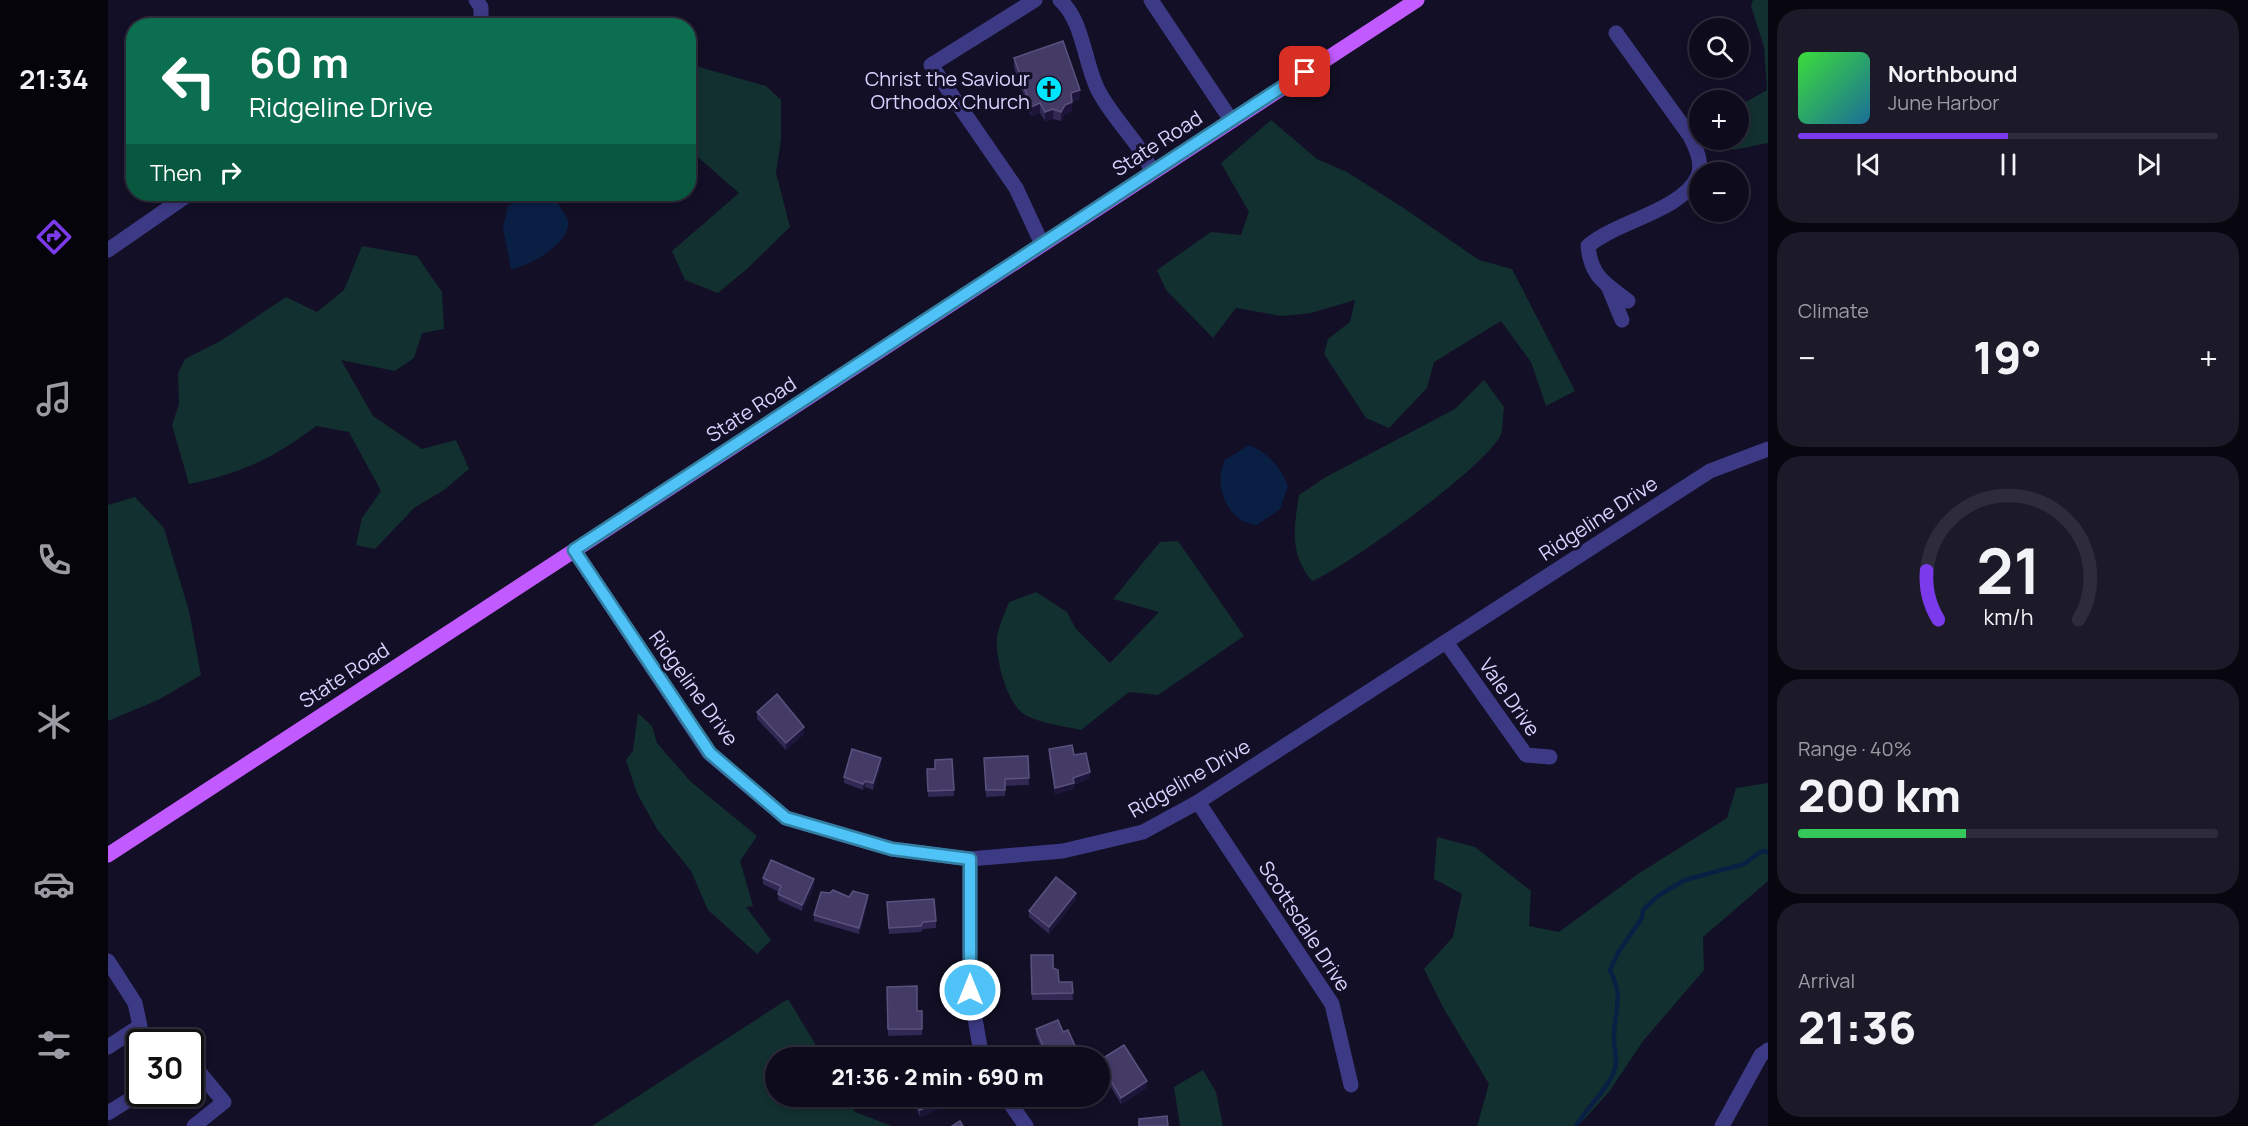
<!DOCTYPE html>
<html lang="en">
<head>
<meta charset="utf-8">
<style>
	:root { --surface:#0e0b1c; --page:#1c1929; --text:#f1f3f6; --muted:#9b9ba3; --line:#2e2b3b; --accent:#7c3aed }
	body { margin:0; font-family:Manrope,sans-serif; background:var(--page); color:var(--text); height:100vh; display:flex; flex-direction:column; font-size:22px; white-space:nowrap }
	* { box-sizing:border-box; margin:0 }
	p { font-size:20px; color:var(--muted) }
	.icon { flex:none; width:33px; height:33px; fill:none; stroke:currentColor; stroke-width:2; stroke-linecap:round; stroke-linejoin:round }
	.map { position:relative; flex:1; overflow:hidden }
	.details { display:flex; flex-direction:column; gap:9px; padding:9px; background:#08060f; width:480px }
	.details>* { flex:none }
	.banner { position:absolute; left:18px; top:18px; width:570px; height:183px; border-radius:24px; box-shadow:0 3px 9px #0003,0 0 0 2px var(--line); background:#0b6e4f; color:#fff; overflow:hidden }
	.buttons { position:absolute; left:1581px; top:18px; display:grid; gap:12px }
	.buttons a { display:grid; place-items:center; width:60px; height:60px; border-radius:50%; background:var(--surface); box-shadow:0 3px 9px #0003,0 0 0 2px var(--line); font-size:30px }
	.speed { position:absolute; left:18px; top:1029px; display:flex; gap:12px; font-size:30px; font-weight:700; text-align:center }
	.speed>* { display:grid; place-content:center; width:78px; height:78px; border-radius:50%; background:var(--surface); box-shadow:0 3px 9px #0003,0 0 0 2px var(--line); line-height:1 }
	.speed .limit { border:3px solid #111; border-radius:9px; background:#fff; color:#111 }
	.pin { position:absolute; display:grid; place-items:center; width:51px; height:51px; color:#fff; margin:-26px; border-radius:12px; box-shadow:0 3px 9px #0006 }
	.me { position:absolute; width:66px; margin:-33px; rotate:0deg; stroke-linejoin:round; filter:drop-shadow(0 0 4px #0008) }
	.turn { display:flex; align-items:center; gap:21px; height:126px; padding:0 24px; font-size:27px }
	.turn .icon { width:78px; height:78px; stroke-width:2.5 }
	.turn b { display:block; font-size:42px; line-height:51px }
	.then { display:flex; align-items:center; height:57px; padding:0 24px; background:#0003; gap:12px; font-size:22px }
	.big { font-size:45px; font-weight:800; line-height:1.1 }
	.details .card { flex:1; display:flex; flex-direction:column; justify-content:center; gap:9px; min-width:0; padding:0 21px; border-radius:24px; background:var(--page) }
	.details .dial { align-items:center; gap:0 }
	.dial svg { height:156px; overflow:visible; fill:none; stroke:var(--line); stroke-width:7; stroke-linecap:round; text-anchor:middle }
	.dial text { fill:var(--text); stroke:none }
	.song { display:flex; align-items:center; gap:18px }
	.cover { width:72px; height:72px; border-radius:9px; background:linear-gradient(135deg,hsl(120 70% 55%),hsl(200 70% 35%)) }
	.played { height:6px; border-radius:3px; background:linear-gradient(90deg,var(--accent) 50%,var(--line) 50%) }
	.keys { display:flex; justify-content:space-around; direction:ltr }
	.heat { display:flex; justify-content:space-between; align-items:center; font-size:33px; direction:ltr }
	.charge { height:9px; border-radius:4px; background:linear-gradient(90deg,#34c759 40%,var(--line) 0) }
	.trip { position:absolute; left:657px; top:1047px; width:345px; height:60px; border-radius:30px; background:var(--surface); box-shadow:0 3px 9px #0003,0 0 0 2px var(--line); font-weight:800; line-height:60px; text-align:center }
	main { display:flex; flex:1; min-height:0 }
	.dock { display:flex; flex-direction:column; width:108px; justify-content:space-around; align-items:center; background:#06040b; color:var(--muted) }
	.dock .icon { width:42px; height:42px }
	.dock .on { color:var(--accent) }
	.dock b { font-size:27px; color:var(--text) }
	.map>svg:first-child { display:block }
	.green { fill:#12302f }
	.water { fill:#0a1f44 }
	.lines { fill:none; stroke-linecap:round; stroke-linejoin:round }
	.stream { stroke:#0a1f44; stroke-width:4.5 }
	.minor { stroke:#3d3a85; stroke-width:15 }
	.major { stroke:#c25bff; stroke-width:15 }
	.wall { fill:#312854 }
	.shaded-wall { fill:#1d163a }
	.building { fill:#433a66; stroke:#5a527e; stroke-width:1.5 }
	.route-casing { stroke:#337fa1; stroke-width:15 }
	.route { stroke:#4fc3f7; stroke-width:10 }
	.labels { text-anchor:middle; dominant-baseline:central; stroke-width:6; stroke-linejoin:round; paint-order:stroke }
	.poi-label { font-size:20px; fill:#d9d4ff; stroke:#130f26; text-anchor:end }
	.street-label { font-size:20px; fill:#d9d4ff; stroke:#130f26 }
</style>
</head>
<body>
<main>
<nav class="dock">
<b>21:34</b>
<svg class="icon on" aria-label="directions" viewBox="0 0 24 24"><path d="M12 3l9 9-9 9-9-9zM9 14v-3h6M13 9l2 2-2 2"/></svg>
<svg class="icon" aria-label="music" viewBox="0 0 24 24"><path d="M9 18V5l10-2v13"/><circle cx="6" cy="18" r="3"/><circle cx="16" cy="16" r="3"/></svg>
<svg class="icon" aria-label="phone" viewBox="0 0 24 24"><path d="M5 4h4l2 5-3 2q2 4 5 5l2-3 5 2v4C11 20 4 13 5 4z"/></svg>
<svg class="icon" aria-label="climate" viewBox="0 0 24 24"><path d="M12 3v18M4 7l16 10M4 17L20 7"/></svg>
<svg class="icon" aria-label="car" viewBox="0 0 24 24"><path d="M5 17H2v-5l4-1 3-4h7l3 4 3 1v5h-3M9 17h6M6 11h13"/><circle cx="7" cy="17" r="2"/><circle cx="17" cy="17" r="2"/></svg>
<svg class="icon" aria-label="filters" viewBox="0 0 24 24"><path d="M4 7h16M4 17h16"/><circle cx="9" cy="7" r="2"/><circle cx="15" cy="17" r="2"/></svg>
</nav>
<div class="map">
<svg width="1660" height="1126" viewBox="0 0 1660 1126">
	<rect width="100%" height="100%" fill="#130f26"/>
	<g class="green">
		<path d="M1645 0H1660V143L1625 150 1621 140H1630L1631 106 1659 90 1656 47 1643 6Z"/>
		<path d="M584 65 658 86 673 100V139L668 173 682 227 640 268 610 293 577 280 564 251 631 193 584 152 581 153 580 67Z"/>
		<path d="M1163 120 1209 159 1239 172 1294 207 1371 260 1404 269 1467 391 1438 406 1423 362 1393 321 1326 362 1319 388 1281 428 1258 418 1216 354 1220 339 1242 322 1247 300 1203 313 1174 316 1128 308 1105 338 1058 290 1049 270 1103 232 1133 235 1141 212 1113 163Z"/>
		<path d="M456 194H497L494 199 467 201Z"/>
		<path d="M254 246 309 256 334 292 336 329 314 333 306 358 287 371 233 360 265 416 314 449 348 440 361 469 336 490 306 508 267 549 248 545 254 518 273 491 241 432 208 426C165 459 133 473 81 484L64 425 71 404 70 373 77 359 114 340 178 297 209 312 236 290Z"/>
		<path d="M1376 380 1396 407C1395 415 1395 426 1393 434 1382 464 1236 569 1204 581 1181 553 1186 528 1191 495L1218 477 1347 409Z"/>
		<path d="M27 497 56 528 81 611 93 675 50 700 0 721V505Z"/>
		<path d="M1070 541 1136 636 1050 695 1021 692 973 730C955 726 936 724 919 716 899 706 887 658 889 637 891 625 897 613 901 602L928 592 959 612 968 629 1002 663 1051 612 1005 599 1052 542Z"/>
		<path d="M530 713 544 726 549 743 582 781 649 836 632 861 645 906 638 907 663 940 649 954 600 910 583 871 549 829 529 793 518 760 525 751Z"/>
		<path d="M1660 783V881L1595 937 1596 970 1535 1041 1501 1092 1470 1126H1369L1381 1084 1336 1009 1316 969 1345 937 1354 894 1326 879 1329 837 1367 847 1423 891 1421 926 1451 932 1530 874 1619 818 1628 788Z"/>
		<path d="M680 999 715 1057 668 1058V1096L738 1097 747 1112 784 1126H484Z"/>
		<path d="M1095 1070 1108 1092 1115 1126H1072L1066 1087Z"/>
	</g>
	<g class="water">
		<path d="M421 194C439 194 445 193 454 210 456 213 460 218 460 222 463 243 420 267 403 269L395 228 400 206Z"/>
		<path d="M1141 445C1161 454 1172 466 1180 486L1172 509 1149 525C1120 523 1104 485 1117 460Z"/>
	</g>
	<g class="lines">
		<path class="stream" d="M1468 1126C1479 1107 1497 1093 1506 1072 1511 1058 1505 1048 1506 1035 1507 1008 1516 998 1502 970L1511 951 1534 918 1535 910 1551 895 1577 880 1636 864 1654 851 1660 852"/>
		<g class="minor">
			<path d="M368 0 373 7V26"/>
			<path d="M927 0 823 65 908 188 934 244"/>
			<path d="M952 0C975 21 976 60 989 88 1004 119 1031 140 1044 172"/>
			<path d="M1043 0 1123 120"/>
			<path d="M1508 33 1582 136C1588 148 1595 163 1590 176 1574 211 1509 221 1480 246 1483 277 1497 283 1520 301"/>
			<path d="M0 250 81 194"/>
			<path d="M1500 286 1514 320"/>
			<path d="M466 550 601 753 678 818 784 849 862 859 955 851 1035 832 1090 802 1602 471 1660 449"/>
			<path d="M1338 642 1418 755 1442 757"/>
			<path d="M1090 802 1224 1004 1243 1085"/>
			<path d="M862 859V990L874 1058"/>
			<path d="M0 961 27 1003 32 1026 0 1047"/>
			<path d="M82 1061 116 1102 86 1126"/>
			<path d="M897 1096 918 1126"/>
			<path d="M0 1113 32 1093"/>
			<path d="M1614 1126 1653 1055 1660 1050"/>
		</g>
		<path class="major" d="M0 855 1309 0"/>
	</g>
	<g class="wall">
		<path d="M906 58 972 99 964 102V111L957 114 953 121 945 119 937 121 932 113 923 116 906 68Z"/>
		<path d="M649 712 696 734 678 750 649 719Z"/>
		<path d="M941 749 966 755 982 778 966 785V789L947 794 941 756Z"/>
		<path d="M920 756 921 785 897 786V796L878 797 876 758Z"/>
		<path d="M844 759 846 796 820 797 819 769H827Z"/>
		<path d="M773 765 765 790 757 787 755 790 736 783V777Z"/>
		<path d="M655 878 706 886 694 911 670 900 671 892 655 884Z"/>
		<path d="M741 897 760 901 751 934 706 921V915Z"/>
		<path d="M968 899 941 934 921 917V911Z"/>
		<path d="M779 902 828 921V928L815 929 813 932 781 934Z"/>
		<path d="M923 955 945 968 951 982H964L965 1000H924Z"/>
		<path d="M779 987 809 1011H814V1035L780 1036Z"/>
		<path d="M928 1029 955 1032 972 1057 937 1058 928 1035Z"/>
		<path d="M992 1060 1039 1088 1013 1104 992 1070Z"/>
		<path d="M801 1096H835L837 1106 812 1117 806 1103H804Z"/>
	</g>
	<g class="shaded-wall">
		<path d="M972 90V99L964 102V111L957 114 953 121V112L963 93Z"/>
		<path d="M932 103V113L923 116V107Z"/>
		<path d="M945 109V119L937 121V112Z"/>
		<path d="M696 727V734L678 750V743Z"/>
		<path d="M773 758V765L765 790V783Z"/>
		<path d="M982 772V778L966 785V789L947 794V788L965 778Z"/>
		<path d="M757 781V787L755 790V784Z"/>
		<path d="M706 879V886L694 911V905Z"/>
		<path d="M968 893V899L941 934V927Z"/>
		<path d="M760 895V901L751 934V928Z"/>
		<path d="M1039 1081V1088L1013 1104V1098Z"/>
		<path d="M837 1100V1106L812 1117V1110Z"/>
	</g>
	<g class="building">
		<path d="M955 41 972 90 963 93 964 102 957 105 953 112 945 109 937 112 932 103 923 107 906 58Z"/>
		<path d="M669 694 696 727 678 743 649 712Z"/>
		<path d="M964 745 966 755 978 753 982 772 965 778 966 783 947 788 941 749Z"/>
		<path d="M744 749 773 758 765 783 757 781 755 784 736 777Z"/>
		<path d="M920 756 921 778 897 779V790H878L876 758Z"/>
		<path d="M844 759 846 790 820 791 819 769H827V760Z"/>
		<path d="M663 860 706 879 694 905 670 894 673 886 655 878Z"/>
		<path d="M948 877 968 893 941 927 921 911Z"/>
		<path d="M725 890 741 897 745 891 760 895 751 928 706 915 713 892 722 893Z"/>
		<path d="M826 899 828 921 815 922 813 926 781 928 779 902Z"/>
		<path d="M923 955H945V968L950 970 951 982H964L965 993 924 994Z"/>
		<path d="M809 986V1011H814V1029H780L779 987Z"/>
		<path d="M950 1020 955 1032 960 1030 972 1057 940 1058 928 1029Z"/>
		<path d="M1016 1045 1039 1081 1013 1098 992 1063V1060Z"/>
		<path d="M803 1096H835L837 1100 812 1110 806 1097Z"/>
		<path d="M1059 1116 1060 1126H1031V1119Z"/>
		<path d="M852 1121 855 1126H844Z"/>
	</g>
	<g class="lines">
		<g class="route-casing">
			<path id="route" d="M862 990V859L784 849 678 818 602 753 466 550 1197 72"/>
		</g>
		<use href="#route" class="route"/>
	</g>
	<defs>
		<g id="church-disc" transform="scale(1.35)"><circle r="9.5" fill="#00e5ff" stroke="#130f26"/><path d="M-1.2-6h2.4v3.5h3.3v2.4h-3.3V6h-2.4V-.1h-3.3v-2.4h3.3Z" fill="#111"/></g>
	</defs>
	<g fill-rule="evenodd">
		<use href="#church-disc" x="941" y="89"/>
	</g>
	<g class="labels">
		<g class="poi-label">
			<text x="922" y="78">Christ the Saviour<tspan x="922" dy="23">Orthodox Church</tspan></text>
		</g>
		<g class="street-label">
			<text transform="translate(1049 143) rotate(-33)">State Road</text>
			<text transform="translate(643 409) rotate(-33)">State Road</text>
			<text transform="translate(1490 518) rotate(-33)">Ridgeline Drive</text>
			<text transform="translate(236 675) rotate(-33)">State Road</text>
			<text transform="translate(586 688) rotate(54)">Ridgeline Drive</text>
			<text transform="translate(1402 697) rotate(55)">Vale Drive</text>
			<text transform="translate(1081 778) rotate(-30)">Ridgeline Drive</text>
			<text transform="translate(1197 926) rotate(57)">Scottsdale Drive</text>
		</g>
	</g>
</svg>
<div class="buttons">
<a><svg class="icon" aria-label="search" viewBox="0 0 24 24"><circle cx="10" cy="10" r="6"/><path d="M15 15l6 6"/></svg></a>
<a>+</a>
<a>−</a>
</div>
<div class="speed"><div class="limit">30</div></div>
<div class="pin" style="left:1197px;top:72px;background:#d93025"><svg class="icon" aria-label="arrive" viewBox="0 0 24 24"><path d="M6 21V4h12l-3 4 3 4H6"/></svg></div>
<svg class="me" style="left:862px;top:990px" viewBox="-20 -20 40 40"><circle r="17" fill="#4fc3f7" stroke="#fff" stroke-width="3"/><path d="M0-11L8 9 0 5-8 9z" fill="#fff"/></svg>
<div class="trip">21:36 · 2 min · 690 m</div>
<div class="banner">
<div class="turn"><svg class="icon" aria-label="left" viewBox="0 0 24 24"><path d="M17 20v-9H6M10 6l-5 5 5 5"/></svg><div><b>60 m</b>Ridgeline Drive</div></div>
<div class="then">Then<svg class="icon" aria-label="right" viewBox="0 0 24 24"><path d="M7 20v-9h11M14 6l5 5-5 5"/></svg></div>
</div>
</div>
<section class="details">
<div class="card">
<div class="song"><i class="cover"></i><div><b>Northbound</b><p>June Harbor</p></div></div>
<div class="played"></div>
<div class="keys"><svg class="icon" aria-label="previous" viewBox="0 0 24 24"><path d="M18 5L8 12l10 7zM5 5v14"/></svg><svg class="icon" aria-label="pause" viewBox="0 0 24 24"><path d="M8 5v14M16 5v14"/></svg><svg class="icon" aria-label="next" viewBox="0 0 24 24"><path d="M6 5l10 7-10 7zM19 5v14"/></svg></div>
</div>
<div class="card"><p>Climate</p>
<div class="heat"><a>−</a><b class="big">19°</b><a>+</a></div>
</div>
<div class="card dial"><svg viewBox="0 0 100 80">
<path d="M14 69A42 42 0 1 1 86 69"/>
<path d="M14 69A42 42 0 0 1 8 44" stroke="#7c3aed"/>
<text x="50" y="56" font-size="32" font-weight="700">21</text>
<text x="50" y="72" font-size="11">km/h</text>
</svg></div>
<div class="card"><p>Range · 40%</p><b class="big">200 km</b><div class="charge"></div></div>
<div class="card"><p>Arrival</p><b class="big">21:36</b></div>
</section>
</main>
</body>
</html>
